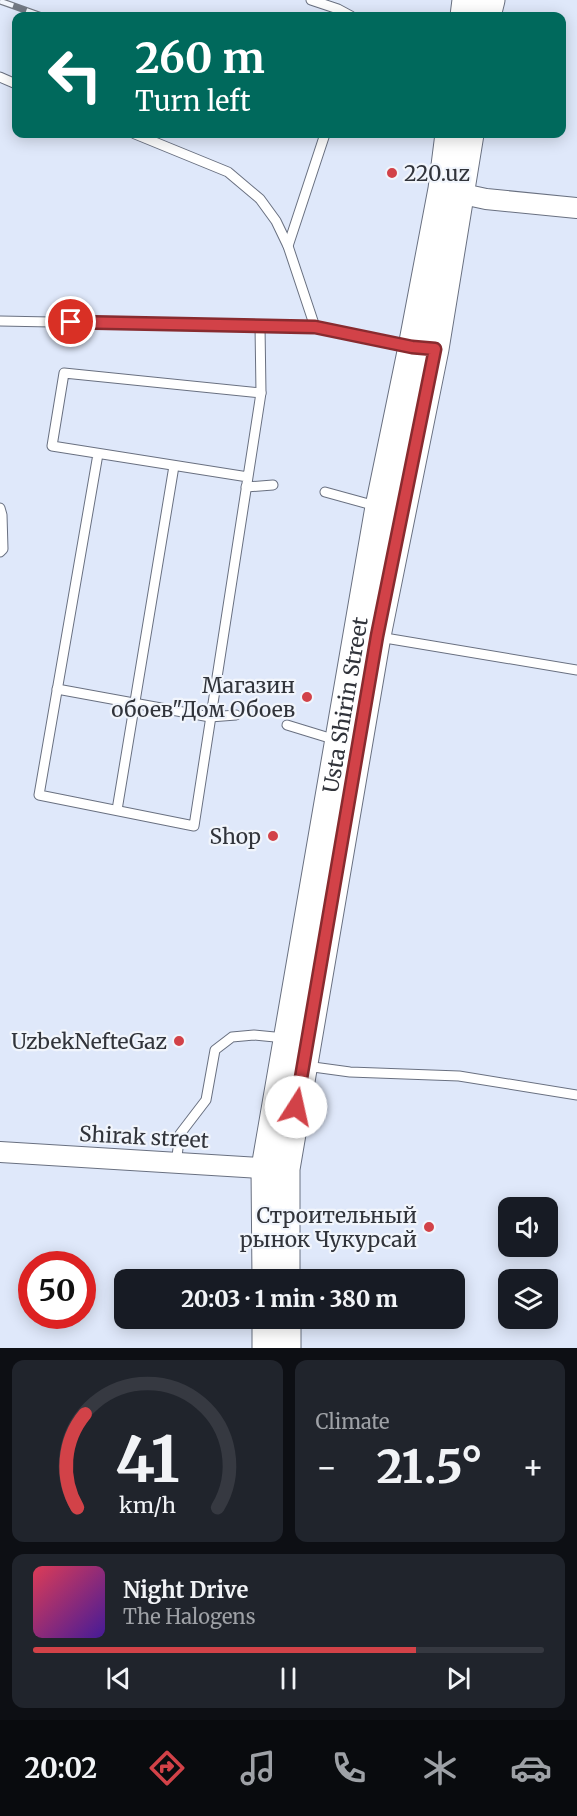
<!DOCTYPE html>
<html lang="en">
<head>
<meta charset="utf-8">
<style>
	:root { --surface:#171b24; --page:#20242c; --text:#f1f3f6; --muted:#9ea1a6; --line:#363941; --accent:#d24248 }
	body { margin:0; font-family:Merriweather,serif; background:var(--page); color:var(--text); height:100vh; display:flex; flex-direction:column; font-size:22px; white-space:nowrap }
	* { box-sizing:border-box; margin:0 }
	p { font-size:20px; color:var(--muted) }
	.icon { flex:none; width:33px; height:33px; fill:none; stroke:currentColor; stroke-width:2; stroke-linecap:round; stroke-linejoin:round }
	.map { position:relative; height:1348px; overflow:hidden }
	.details { display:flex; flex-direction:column; gap:12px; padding:12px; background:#0d0f14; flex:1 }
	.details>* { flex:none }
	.banner { position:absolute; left:12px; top:12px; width:554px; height:126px; border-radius:12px; box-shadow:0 3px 15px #0003; background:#00695c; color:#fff; overflow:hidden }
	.fabs { position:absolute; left:498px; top:1197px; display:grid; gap:12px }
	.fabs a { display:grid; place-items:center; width:60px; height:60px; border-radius:12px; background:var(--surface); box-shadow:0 3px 15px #0003; font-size:30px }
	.speed { position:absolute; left:18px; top:1251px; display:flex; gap:12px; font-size:30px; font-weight:700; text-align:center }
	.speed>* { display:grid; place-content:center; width:78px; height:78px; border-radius:50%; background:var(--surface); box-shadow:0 3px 15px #0003; line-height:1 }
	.speed .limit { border:9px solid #d22; background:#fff; color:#111 }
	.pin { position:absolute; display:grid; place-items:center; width:51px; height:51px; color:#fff; margin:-26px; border:3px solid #fff; border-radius:50%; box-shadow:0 2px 6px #0007 }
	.me { position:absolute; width:66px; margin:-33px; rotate:10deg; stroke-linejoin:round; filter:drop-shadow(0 0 4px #0008) }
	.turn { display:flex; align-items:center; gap:21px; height:126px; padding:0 24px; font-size:27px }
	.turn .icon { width:78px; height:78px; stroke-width:2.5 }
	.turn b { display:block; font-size:42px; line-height:51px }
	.big { font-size:45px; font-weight:800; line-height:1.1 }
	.details .card { flex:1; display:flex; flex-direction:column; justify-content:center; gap:9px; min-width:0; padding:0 21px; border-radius:12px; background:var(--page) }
	.details .dial { align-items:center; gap:0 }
	.dial svg { height:156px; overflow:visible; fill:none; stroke:var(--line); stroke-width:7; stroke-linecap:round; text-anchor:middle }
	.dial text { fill:var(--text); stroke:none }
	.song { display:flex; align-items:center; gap:18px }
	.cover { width:72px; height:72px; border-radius:9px; background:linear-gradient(135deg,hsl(350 70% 55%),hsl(260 70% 35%)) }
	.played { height:6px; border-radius:3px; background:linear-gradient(90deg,var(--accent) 75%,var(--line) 75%) }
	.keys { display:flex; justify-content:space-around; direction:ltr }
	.heat { display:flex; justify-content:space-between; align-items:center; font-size:33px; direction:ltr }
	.details .tiles { flex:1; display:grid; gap:12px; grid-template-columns:1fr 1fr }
	.card:last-child { grid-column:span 2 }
	.trip { position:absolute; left:114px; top:1269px; width:351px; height:60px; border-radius:12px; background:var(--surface); box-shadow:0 3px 15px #0003; font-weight:800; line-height:60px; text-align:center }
	.tab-bar { display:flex; height:96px; justify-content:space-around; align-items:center; background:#090b0e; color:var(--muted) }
	.tab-bar .icon { width:42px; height:42px }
	.tab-bar .current { color:var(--accent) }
	.tab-bar b { font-size:27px; color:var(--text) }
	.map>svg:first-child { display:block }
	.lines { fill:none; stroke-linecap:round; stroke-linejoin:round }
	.service-casing { stroke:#697080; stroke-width:11 }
	.minor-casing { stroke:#697080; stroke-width:22 }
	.secondary-casing { stroke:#697080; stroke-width:29 }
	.service { stroke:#fff; stroke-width:9 }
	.minor { stroke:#fff; stroke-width:20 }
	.secondary { stroke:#fff; stroke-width:27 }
	.rail-casing { stroke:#737984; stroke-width:7 }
	.rail { stroke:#f1f5fc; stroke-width:4.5; stroke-dasharray:14; stroke-linecap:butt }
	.route-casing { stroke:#882b2f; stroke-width:15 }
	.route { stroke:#d24248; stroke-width:10 }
	.poi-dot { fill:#d24248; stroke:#f1f5fc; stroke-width:2 }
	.labels { text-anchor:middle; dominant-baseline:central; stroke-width:4.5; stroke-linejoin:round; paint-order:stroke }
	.poi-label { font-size:21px; fill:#31343b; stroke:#f1f5fc; text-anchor:end }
	.street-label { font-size:21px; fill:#31343b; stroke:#f1f5fc }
</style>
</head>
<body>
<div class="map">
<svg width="577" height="1348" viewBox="0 0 577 1348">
	<rect width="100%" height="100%" fill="#dfe8fa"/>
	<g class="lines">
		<g class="service-casing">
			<g id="service">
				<path d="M311 0 338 9 351 16"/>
				<path d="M0 77 16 84"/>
				<path d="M135 134 228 172 260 199 276 221 288 246 315 327"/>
				<path d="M288 246 325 134"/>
				<path d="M0 321 315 327 410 347"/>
				<path d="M260 326 261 393"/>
				<path d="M98 454 39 795 194 826 261 393 64 373 52 446 248 477"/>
				<path d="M246 487 273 485"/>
				<path d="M325 492 376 506"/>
				<path d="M0 508 2 515 3 549 0 552"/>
				<path d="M379 637 577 670"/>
				<path d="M57 689 210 717 236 715"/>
				<path d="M287 725 336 740"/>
				<path d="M117 810 174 466"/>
				<path d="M306 1066 350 1072 459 1076 577 1095"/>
				<path d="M176 1163 180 1134 206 1100 215 1050 232 1037 254 1035 285 1038"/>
			</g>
		</g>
		<g class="minor-casing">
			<g id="minor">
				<path d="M449 191 486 199 577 208"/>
				<path d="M0 1152 277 1169"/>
			</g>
		</g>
		<g class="secondary-casing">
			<g id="secondary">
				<path d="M464 16 466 0"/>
				<path d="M487 16 491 0"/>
				<path id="s1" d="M266 1280 265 1168 379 507 412 347 442 189 449 134"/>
				<path d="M286 1280V1169L377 636 435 349 470 134"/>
				<path d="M266 1318V1348"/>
				<path d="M287 1318V1348"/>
			</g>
		</g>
		<use href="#service" class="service"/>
		<use href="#minor" class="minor"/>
		<use href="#secondary" class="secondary"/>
		<g class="rail-casing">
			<path id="rail" d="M0 1 42 16"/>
		</g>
		<use href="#rail" class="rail"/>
	</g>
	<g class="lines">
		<g class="route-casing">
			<path id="route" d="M71 322 315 327 412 347 435 349 377 636 296 1107"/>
		</g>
		<use href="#route" class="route"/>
	</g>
	<g class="poi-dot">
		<circle cx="392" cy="173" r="6"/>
		<circle cx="307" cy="697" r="6"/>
		<circle cx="273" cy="836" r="6"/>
		<circle cx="179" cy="1041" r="6"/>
		<circle cx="429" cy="1227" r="6"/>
	</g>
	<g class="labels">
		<g class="poi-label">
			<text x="404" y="173" text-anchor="start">220.uz</text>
			<text x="295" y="685">Магазин<tspan x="295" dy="24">обоев"Дом Обоев</tspan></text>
			<text x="261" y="836">Shop</text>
			<text x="167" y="1041">UzbekNefteGaz</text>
			<text x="417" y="1215">Строительный<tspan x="417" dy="24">рынок Чукурсай</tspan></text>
		</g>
		<g class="street-label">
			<text stroke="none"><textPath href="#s1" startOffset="582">Usta Shirin Street</textPath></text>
			<text transform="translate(144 1137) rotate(3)">Shirak street</text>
		</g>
	</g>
</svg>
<div class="fabs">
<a><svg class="icon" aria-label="sound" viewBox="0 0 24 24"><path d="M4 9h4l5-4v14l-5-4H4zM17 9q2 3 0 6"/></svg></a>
<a><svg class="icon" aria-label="layers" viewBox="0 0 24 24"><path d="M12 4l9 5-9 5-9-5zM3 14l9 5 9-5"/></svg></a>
</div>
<div class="speed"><div class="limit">50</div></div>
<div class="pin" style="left:71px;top:322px;background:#d93025"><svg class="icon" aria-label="arrive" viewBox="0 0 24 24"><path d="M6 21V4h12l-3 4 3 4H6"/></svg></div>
<svg class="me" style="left:296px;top:1107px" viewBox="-20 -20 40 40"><circle r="19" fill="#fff"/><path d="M0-13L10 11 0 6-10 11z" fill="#d24248"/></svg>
<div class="trip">20:03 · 1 min · 380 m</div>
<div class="banner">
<div class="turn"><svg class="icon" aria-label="left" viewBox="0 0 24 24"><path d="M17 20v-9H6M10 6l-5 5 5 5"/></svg><div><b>260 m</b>Turn left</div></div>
</div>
</div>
<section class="details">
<div class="tiles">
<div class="card dial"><svg viewBox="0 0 100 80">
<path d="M14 69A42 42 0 1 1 86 69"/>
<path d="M14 69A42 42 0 0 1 18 21" stroke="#d24248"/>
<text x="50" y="56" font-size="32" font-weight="700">41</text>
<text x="50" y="72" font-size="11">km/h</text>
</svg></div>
<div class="card"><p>Climate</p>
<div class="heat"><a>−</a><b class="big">21.5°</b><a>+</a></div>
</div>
<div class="card">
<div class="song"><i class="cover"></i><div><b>Night Drive</b><p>The Halogens</p></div></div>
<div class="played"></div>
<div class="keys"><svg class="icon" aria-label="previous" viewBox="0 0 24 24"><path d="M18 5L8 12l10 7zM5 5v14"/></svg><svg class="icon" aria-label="pause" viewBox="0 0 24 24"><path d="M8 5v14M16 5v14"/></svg><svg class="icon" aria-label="next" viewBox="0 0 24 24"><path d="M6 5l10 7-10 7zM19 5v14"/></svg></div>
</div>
</div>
</section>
<nav class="tab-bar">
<b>20:02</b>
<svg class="icon current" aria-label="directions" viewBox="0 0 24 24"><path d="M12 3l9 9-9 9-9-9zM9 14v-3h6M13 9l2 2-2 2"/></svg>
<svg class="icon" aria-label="music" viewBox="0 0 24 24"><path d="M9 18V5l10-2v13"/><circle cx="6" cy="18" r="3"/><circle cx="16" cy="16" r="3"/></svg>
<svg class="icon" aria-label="phone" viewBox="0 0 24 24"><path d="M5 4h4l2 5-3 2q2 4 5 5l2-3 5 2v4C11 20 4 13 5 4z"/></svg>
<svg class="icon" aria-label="climate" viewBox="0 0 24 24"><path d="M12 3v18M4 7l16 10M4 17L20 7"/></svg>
<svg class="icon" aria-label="car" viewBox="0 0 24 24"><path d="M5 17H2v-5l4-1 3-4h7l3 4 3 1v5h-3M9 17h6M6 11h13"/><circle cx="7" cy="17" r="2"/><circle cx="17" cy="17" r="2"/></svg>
</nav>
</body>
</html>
